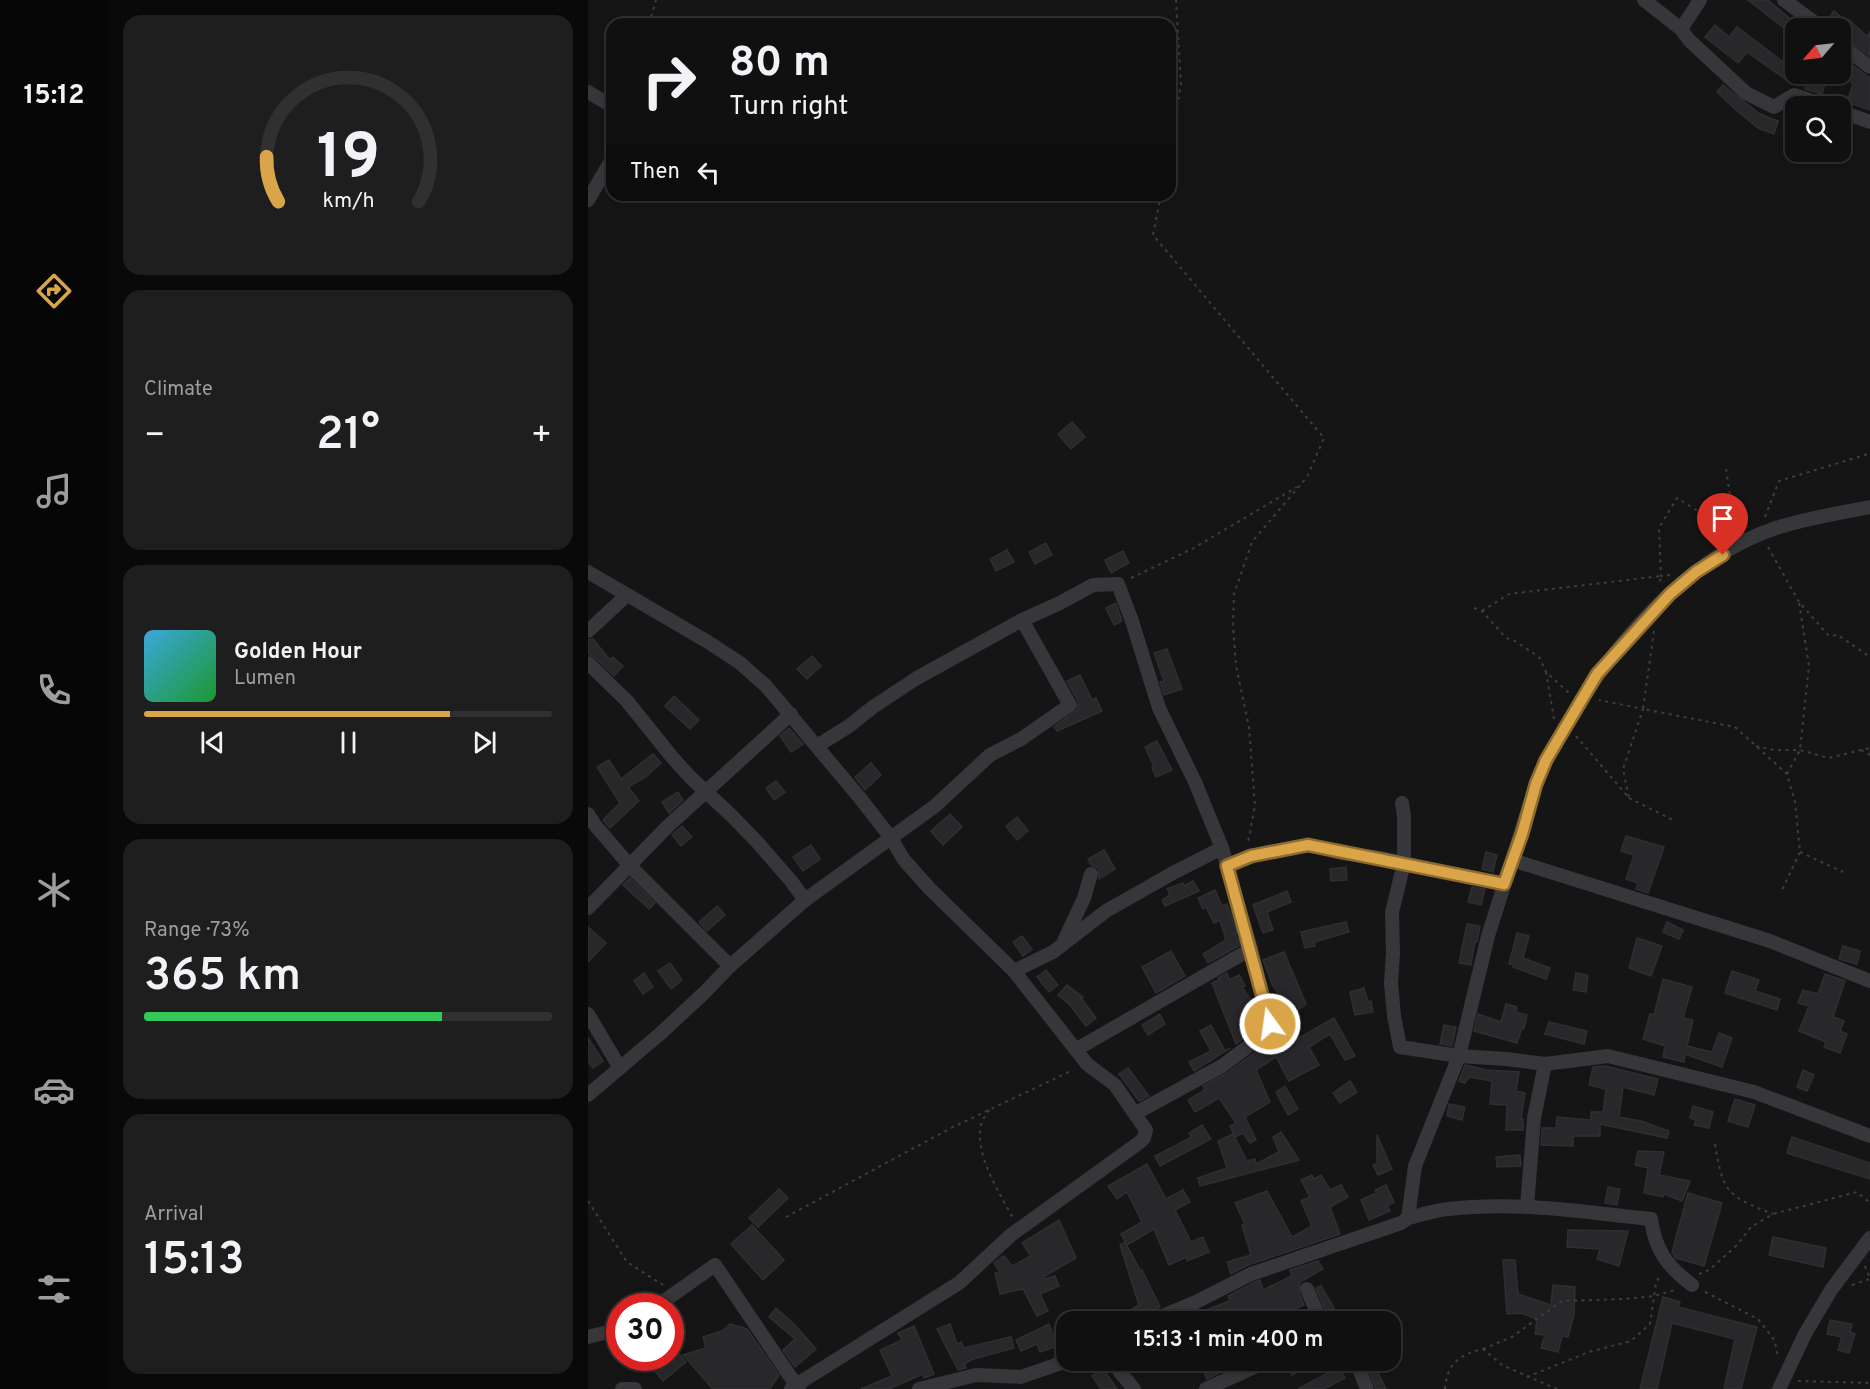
<!DOCTYPE html>
<html lang="en">
<head>
<meta charset="utf-8">
<style>
	:root { --surface:#101010; --page:#1e1e1e; --text:#f1f3f6; --muted:#9c9d9f; --line:#303030; --accent:#daa549 }
	body { margin:0; font-family:Overpass,sans-serif; background:var(--page); color:var(--text); height:100vh; display:flex; flex-direction:column; font-size:22px; white-space:nowrap }
	* { box-sizing:border-box; margin:0 }
	p { font-size:20px; color:var(--muted) }
	.icon { flex:none; width:33px; height:33px; fill:none; stroke:currentColor; stroke-width:2; stroke-linecap:round; stroke-linejoin:round }
	.map { position:relative; flex:1; overflow:hidden }
	.panel { display:flex; flex-direction:column; gap:15px; padding:15px; background:#090909; width:480px }
	.panel>* { flex:none }
	.hud { position:absolute; left:18px; top:18px; width:570px; height:183px; border-radius:18px; box-shadow:0 3px 9px #0003,0 0 0 2px var(--line); background:#101010; color:var(--text); overflow:hidden }
	.needle { width:39px; rotate:242deg }
	.tools { position:absolute; left:1197px; top:18px; display:grid; gap:12px }
	.tools a { display:grid; place-items:center; width:66px; height:66px; border-radius:12px; background:var(--surface); box-shadow:0 3px 9px #0003,0 0 0 2px var(--line); font-size:30px }
	.speed { position:absolute; left:18px; top:1293px; display:flex; gap:12px; font-size:30px; font-weight:700; text-align:center }
	.speed>* { display:grid; place-content:center; width:78px; height:78px; border-radius:50%; background:var(--surface); box-shadow:0 3px 9px #0003,0 0 0 2px var(--line); line-height:1 }
	.speed .limit { border:9px solid #d22; background:#fff; color:#111 }
	.pin { position:absolute; display:grid; place-items:center; width:51px; height:51px; color:#fff; margin:-62px -26px; border-radius:50% 50% 50% 0; rotate:-45deg; box-shadow:0 0 6px #0007 }
	.pin .icon { rotate:45deg }
	.me { position:absolute; width:66px; margin:-33px; rotate:346deg; stroke-linejoin:round; filter:drop-shadow(0 0 4px #0008) }
	.turn { display:flex; align-items:center; gap:21px; height:126px; padding:0 24px; font-size:27px }
	.turn .icon { width:78px; height:78px; stroke-width:2.5 }
	.turn b { display:block; font-size:42px; line-height:51px }
	.then { display:flex; align-items:center; height:57px; padding:0 24px; background:#0003; gap:12px; font-size:22px }
	.big { font-size:45px; font-weight:600; line-height:1.1 }
	.panel .card { flex:1; display:flex; flex-direction:column; justify-content:center; gap:9px; min-width:0; padding:0 21px; border-radius:18px; background:var(--page) }
	.panel .dial { align-items:center; gap:0 }
	.dial svg { height:156px; overflow:visible; fill:none; stroke:var(--line); stroke-width:7; stroke-linecap:round; text-anchor:middle }
	.dial text { fill:var(--text); stroke:none }
	.song { display:flex; align-items:center; gap:18px }
	.cover { width:72px; height:72px; border-radius:9px; background:linear-gradient(135deg,hsl(200 70% 55%),hsl(130 70% 35%)) }
	.played { height:6px; border-radius:3px; background:linear-gradient(90deg,var(--accent) 75%,var(--line) 75%) }
	.keys { display:flex; justify-content:space-around; direction:ltr }
	.heat { display:flex; justify-content:space-between; align-items:center; font-size:33px; direction:ltr }
	.charge { height:9px; border-radius:4px; background:linear-gradient(90deg,#34c759 73%,var(--line) 0) }
	.trip { position:absolute; left:468px; top:1311px; width:345px; height:60px; border-radius:18px; background:var(--surface); box-shadow:0 3px 9px #0003,0 0 0 2px var(--line); font-weight:600; line-height:60px; text-align:center }
	main { display:flex; flex:1; min-height:0 }
	.tab-bar { display:flex; flex-direction:column; width:108px; justify-content:space-around; align-items:center; background:#060606; color:var(--muted) }
	.tab-bar .icon { width:42px; height:42px }
	.tab-bar .active { color:var(--accent) }
	.tab-bar b { font-size:27px; color:var(--text) }
	.map>svg:first-child { display:block }
	.building { fill:#28282a; stroke:#2f2f32; stroke-width:1.5 }
	.lines { fill:none; stroke-linecap:round; stroke-linejoin:round }
	.path { stroke:#3d3e42; stroke-width:2; stroke-dasharray:3 4.5; stroke-linecap:butt }
	.street { stroke:#37373b; stroke-width:14 }
	.route-casing { stroke:#8e6b2f; stroke-width:15 }
	.route { stroke:#daa549; stroke-width:10 }
</style>
</head>
<body>
<main>
<nav class="tab-bar">
<b>15:12</b>
<svg class="icon active" aria-label="directions" viewBox="0 0 24 24"><path d="M12 3l9 9-9 9-9-9zM9 14v-3h6M13 9l2 2-2 2"/></svg>
<svg class="icon" aria-label="music" viewBox="0 0 24 24"><path d="M9 18V5l10-2v13"/><circle cx="6" cy="18" r="3"/><circle cx="16" cy="16" r="3"/></svg>
<svg class="icon" aria-label="phone" viewBox="0 0 24 24"><path d="M5 4h4l2 5-3 2q2 4 5 5l2-3 5 2v4C11 20 4 13 5 4z"/></svg>
<svg class="icon" aria-label="climate" viewBox="0 0 24 24"><path d="M12 3v18M4 7l16 10M4 17L20 7"/></svg>
<svg class="icon" aria-label="car" viewBox="0 0 24 24"><path d="M5 17H2v-5l4-1 3-4h7l3 4 3 1v5h-3M9 17h6M6 11h13"/><circle cx="7" cy="17" r="2"/><circle cx="17" cy="17" r="2"/></svg>
<svg class="icon" aria-label="filters" viewBox="0 0 24 24"><path d="M4 7h16M4 17h16"/><circle cx="9" cy="7" r="2"/><circle cx="15" cy="17" r="2"/></svg>
</nav>
<section class="panel">
<div class="card dial"><svg viewBox="0 0 100 80">
<path d="M14 69A42 42 0 1 1 86 69"/>
<path d="M14 69A42 42 0 0 1 8 46" stroke="#daa549"/>
<text x="50" y="56" font-size="32" font-weight="700">19</text>
<text x="50" y="72" font-size="11">km/h</text>
</svg></div>
<div class="card"><p>Climate</p>
<div class="heat"><a>−</a><b class="big">21°</b><a>+</a></div>
</div>
<div class="card">
<div class="song"><i class="cover"></i><div><b>Golden Hour</b><p>Lumen</p></div></div>
<div class="played"></div>
<div class="keys"><svg class="icon" aria-label="previous" viewBox="0 0 24 24"><path d="M18 5L8 12l10 7zM5 5v14"/></svg><svg class="icon" aria-label="pause" viewBox="0 0 24 24"><path d="M8 5v14M16 5v14"/></svg><svg class="icon" aria-label="next" viewBox="0 0 24 24"><path d="M6 5l10 7-10 7zM19 5v14"/></svg></div>
</div>
<div class="card"><p>Range · 73%</p><b class="big">365 km</b><div class="charge"></div></div>
<div class="card"><p>Arrival</p><b class="big">15:13</b></div>
</section>
<div class="map">
<svg width="1282" height="1389" viewBox="0 0 1282 1389">
	<rect width="100%" height="100%" fill="#151516"/>
	<g class="building">
		<path d="M1160 0H1180L1213 28H1196Z"/>
		<path d="M1246 11 1259 22 1261 20 1279 36 1282 32V56L1252 34V28H1243L1239 20Z"/>
		<path d="M1127 25 1141 37 1149 27 1207 71 1200 81 1159 52 1150 63 1117 37Z"/>
		<path d="M1258 60 1282 78V110L1259 102 1265 84 1252 73V67Z"/>
		<path d="M1221 75 1238 80 1234 94 1217 89Z"/>
		<path d="M1135 85 1172 114 1190 121 1186 134 1170 128 1147 109 1129 92Z"/>
		<path d="M484 422 497 437 483 449 470 434Z"/>
		<path d="M458 543 464 555 447 564 441 552Z"/>
		<path d="M419 550 426 562 408 571 402 559Z"/>
		<path d="M535 551 541 563 523 573 517 560Z"/>
		<path d="M528 603 534 621 526 625 518 608Z"/>
		<path d="M5 639 22 660 25 657 35 666 26 676 6 657 0 654V640Z"/>
		<path d="M579 649 594 689 576 695 572 682 576 681 566 653Z"/>
		<path d="M224 656 233 666 219 679 209 669Z"/>
		<path d="M492 675 504 700 508 698 514 711 469 731 466 727 490 709V701L479 681Z"/>
		<path d="M86 696 111 720 102 729 77 706Z"/>
		<path d="M201 728 215 744 203 752 192 736Z"/>
		<path d="M569 741 584 770 568 777 564 767 566 766 557 747Z"/>
		<path d="M65 754 73 763 59 776 40 787 51 801 22 828 15 820 32 803 9 767 21 760 33 779Z"/>
		<path d="M283 763 293 775 277 790 267 777Z"/>
		<path d="M188 781 197 792 186 800 178 788Z"/>
		<path d="M90 792 95 800 81 813 74 802Z"/>
		<path d="M362 814 374 827 355 845 343 831Z"/>
		<path d="M429 817 440 831 429 840 418 826Z"/>
		<path d="M94 826 104 837 93 846 84 835Z"/>
		<path d="M1038 836 1076 847 1060 893 1048 889 1050 883 1038 879 1046 855 1033 851Z"/>
		<path d="M223 845 232 859 215 871 205 857Z"/>
		<path d="M516 850 527 869 511 879 510 868 503 865 500 859Z"/>
		<path d="M898 852 909 855 905 872 894 869Z"/>
		<path d="M758 867 759 880 743 881 742 869Z"/>
		<path d="M42 878 67 903 61 909 35 885Z"/>
		<path d="M605 881 611 891 577 906 574 900 582 895 579 889 595 883 596 886Z"/>
		<path d="M884 887 897 889 893 905 880 902Z"/>
		<path d="M627 890 634 906 639 904 643 914 649 933H647L652 945 620 963 615 954 638 940 632 920 626 923 618 907 615 909 610 898Z"/>
		<path d="M699 891 703 902 679 912 685 930 675 933 665 905Z"/>
		<path d="M129 906 137 915 119 931 111 922Z"/>
		<path d="M758 922 761 932 726 942 727 946 717 948 713 932Z"/>
		<path d="M1079 922 1095 930 1091 939 1075 932Z"/>
		<path d="M879 924 892 926 889 942 887 941 883 965 871 963Z"/>
		<path d="M0 927 18 943 0 962Z"/>
		<path d="M929 933 941 936 935 958 962 968 958 979 925 967 926 964H921Z"/>
		<path d="M434 936 444 949 435 956 425 942Z"/>
		<path d="M1049 938 1074 946 1063 976 1041 968Z"/>
		<path d="M1255 946 1272 951 1269 964 1251 959Z"/>
		<path d="M583 951 597 976 568 993 554 967Z"/>
		<path d="M696 952 718 1004 703 1015 684 984 675 960Z"/>
		<path d="M82 963 94 980 83 989 70 971Z"/>
		<path d="M458 970 470 985 461 992 449 977Z"/>
		<path d="M1144 971 1171 980 1167 991 1192 999 1189 1010 1137 993Z"/>
		<path d="M56 973 65 987 55 994 46 981Z"/>
		<path d="M639 973 641 980 651 975 657 986 654 987 669 1010 671 1017 668 1019 672 1026 648 1044 624 983 631 980 630 978Z"/>
		<path d="M988 973 1000 975 998 992 985 990Z"/>
		<path d="M1237 974 1257 981 1245 1017 1256 1021 1252 1031 1259 1034 1252 1053 1236 1047 1238 1042 1211 1031 1221 1006 1210 1003 1215 990 1230 994Z"/>
		<path d="M1075 979 1104 987 1095 1018 1105 1020 1099 1046 1124 1052 1131 1033 1144 1038 1134 1067 1097 1054 1096 1062 1075 1057 1077 1046 1055 1039 1062 1014 1066 1015Z"/>
		<path d="M479 985 495 997 493 998 508 1018 498 1026 482 1005 470 995Z"/>
		<path d="M776 988 780 1002 783 1001 785 1012 767 1015 762 992Z"/>
		<path d="M918 1004 929 1007 928 1012 939 1015 936 1029 934 1028 929 1043 886 1031 890 1014 913 1022Z"/>
		<path d="M572 1014 577 1024 560 1035 554 1025Z"/>
		<path d="M746 1018 767 1056 757 1060 742 1034 721 1047 731 1065 701 1081 688 1057 668 1070 682 1102 657 1117 668 1140 662 1143 655 1133 647 1137 642 1126 648 1123 631 1098 607 1112 600 1100 617 1090 615 1086 639 1073 681 1042 684 1047 692 1042 695 1047Z"/>
		<path d="M961 1022 999 1031 996 1044 957 1034Z"/>
		<path d="M623 1025 637 1051 642 1048 606 1071 601 1062 623 1051 612 1031Z"/>
		<path d="M856 1025 868 1027 864 1046 852 1044Z"/>
		<path d="M0 1038 15 1061 5 1068 0 1061Z"/>
		<path d="M877 1065 899 1070 931 1072 928 1091 937 1093 933 1119H935V1130H918L919 1105 902 1104 904 1081 881 1077 877 1083 871 1081Z"/>
		<path d="M1017 1066 1070 1079 1066 1095 1035 1087 1031 1117 1053 1121 1081 1131 1079 1138 1012 1124V1136H985V1146L953 1145 954 1128H968L969 1117 1003 1120V1112H1015L1018 1089 1001 1085 1005 1067Z"/>
		<path d="M540 1068 561 1096 551 1101 531 1074Z"/>
		<path d="M1215 1070 1226 1075 1219 1091 1209 1087Z"/>
		<path d="M762 1081 769 1092 752 1103 745 1093Z"/>
		<path d="M697 1086 710 1109 700 1115 688 1092Z"/>
		<path d="M1147 1099 1167 1105 1160 1127 1140 1121Z"/>
		<path d="M861 1104 877 1107 874 1120 859 1116Z"/>
		<path d="M1105 1106 1125 1112 1121 1128 1106 1125 1108 1120 1102 1118Z"/>
		<path d="M614 1125 623 1139 572 1166 567 1156 604 1137 601 1133Z"/>
		<path d="M693 1132 711 1160 612 1186 610 1178 639 1168 630 1141 645 1134 659 1161 667 1159 668 1164 691 1152 685 1137Z"/>
		<path d="M789 1135 804 1169 790 1175 785 1165 789 1163Z"/>
		<path d="M1204 1137 1282 1163V1179L1199 1153Z"/>
		<path d="M1050 1151 1076 1152 1071 1175 1102 1181 1094 1201 1076 1194 1075 1197 1056 1193 1060 1168 1047 1165Z"/>
		<path d="M932 1155 933 1166 909 1167 908 1157Z"/>
		<path d="M559 1164 578 1199 595 1190 602 1202 587 1210 603 1242 615 1237 621 1252 599 1261 598 1257 581 1265 566 1229 539 1245 533 1234 554 1222 539 1192 529 1199 520 1186Z"/>
		<path d="M724 1175 726 1179 733 1175 742 1190 753 1185 760 1197 742 1207 752 1234 660 1265 643 1274 639 1262 663 1255 654 1225 657 1224 647 1203 679 1191 704 1237 724 1226 713 1201 722 1197 713 1180Z"/>
		<path d="M798 1185 806 1202 799 1206 802 1211 781 1220 773 1200 789 1193 787 1190Z"/>
		<path d="M1020 1187 1032 1189 1029 1205 1017 1203Z"/>
		<path d="M191 1189 200 1198 170 1227 161 1218Z"/>
		<path d="M1100 1193 1134 1203 1116 1266 1088 1258 1084 1252Z"/>
		<path d="M471 1220 488 1258 455 1277 456 1279 467 1276 471 1286 452 1294 460 1311 449 1316 435 1289 412 1294 407 1273 412 1272 406 1263 416 1256 424 1266 443 1256 434 1243Z"/>
		<path d="M164 1225 196 1260 175 1280 143 1244Z"/>
		<path d="M980 1230 1040 1231 1031 1266 1009 1259 1012 1249 979 1247Z"/>
		<path d="M1185 1237 1238 1248 1235 1267 1181 1255Z"/>
		<path d="M537 1242 552 1270H554L572 1307 556 1314 551 1322H522L551 1305 532 1245Z"/>
		<path d="M915 1260H927L930 1294 963 1305 965 1285 987 1287 986 1315 980 1337 974 1336 970 1352 953 1348 957 1335 947 1334 949 1319 933 1313 919 1314Z"/>
		<path d="M730 1261 735 1269 712 1282 711 1292 716 1305 699 1312 704 1322H585L642 1301 640 1296 667 1282 672 1280 675 1290 704 1276 702 1270Z"/>
		<path d="M733 1286 754 1322H742L728 1288Z"/>
		<path d="M1075 1297 1092 1302 1090 1307 1169 1327 1153 1389H1136L1147 1339 1084 1323 1069 1389H1052Z"/>
		<path d="M188 1308 206 1324 228 1349 207 1367 195 1350 207 1339 181 1317Z"/>
		<path d="M1242 1320 1264 1324 1262 1332 1267 1334 1261 1353 1250 1350 1254 1337 1239 1334Z"/>
		<path d="M142 1324 159 1329 191 1375 182 1389H125L95 1355 118 1348 115 1337 134 1331Z"/>
		<path d="M362 1324 369 1344 373 1342 376 1348 423 1337 426 1348 385 1359 376 1364 378 1368 370 1370 349 1329Z"/>
		<path d="M461 1324 469 1346 452 1352 449 1344 433 1351 428 1340Z"/>
		<path d="M326 1326 346 1374 336 1378 335 1374 301 1389H273L304 1376 292 1350 314 1340 310 1333Z"/>
		<path d="M82 1343 98 1362 75 1381 56 1358H82Z"/>
		<path d="M610 1360H658L619 1379Z"/>
		<path d="M710 1360H736L704 1375 700 1365Z"/>
		<path d="M775 1360H784L798 1389H788L779 1366Z"/>
		<path d="M751 1367 757 1378 736 1389H710Z"/>
		<path d="M515 1369 529 1389H513L504 1376Z"/>
	</g>
	<g class="lines">
		<g class="path">
			<path d="M61 24 68 0"/>
			<path d="M582 144 593 85 588 0"/>
			<path d="M573 195 565 235 736 438 719 477 664 542 646 594 645 626 648 666 661 727 667 806 660 842"/>
			<path d="M1138 469 1147 529"/>
			<path d="M1177 517 1191 481 1280 454"/>
			<path d="M1180 547 1211 602 1241 636 1250 635 1282 657"/>
			<path d="M1082 575 1073 576 1071 528 1089 498 1143 532"/>
			<path d="M543 578 604 549 709 487"/>
			<path d="M886 608 894 611 918 638 927 641 951 657 958 672"/>
			<path d="M894 611 921 594 1073 576 1072 583"/>
			<path d="M1066 631 1055 709 1147 727 1199 774 1207 802 1212 852 1193 892"/>
			<path d="M966 719 958 672 981 693"/>
			<path d="M988 736 1041 798 1035 769 1055 709 1011 700"/>
			<path d="M1168 746 1186 750H1212L1240 758 1282 748"/>
			<path d="M1273 750 1282 755"/>
			<path d="M1199 774 1212 750 1221 666 1211 602"/>
			<path d="M1041 798 1085 820"/>
			<path d="M1212 852 1255 872"/>
			<path d="M401 1110C399 1114 395 1118 394 1122 384 1151 412 1194 425 1218"/>
			<path d="M1127 1144C1135 1193 1139 1196 1185 1214"/>
			<path d="M0 1201 39 1262 75 1285"/>
			<path d="M198 1217 363 1128 485 1070"/>
			<path d="M1111 1274 1121 1270 1149 1245 1163 1227 1185 1214 1269 1192 1282 1203"/>
			<path d="M1264 1285 1282 1279 1277 1266"/>
			<path d="M1117 1292 1170 1319 1187 1341 1190 1359"/>
			<path d="M895 1349 924 1337 974 1301 1037 1299 1066 1296 1087 1290"/>
			<path d="M939 1377 1001 1352 1043 1341 1062 1324 1068 1283 1072 1275"/>
			<path d="M1210 1381 1282 1383"/>
			<path d="M857 1389C859 1363 871 1355 895 1349L914 1365 969 1389"/>
		</g>
		<g class="street">
			<path d="M1056 0 1093 29 1101 40 1158 93 1186 107 1206 95 1239 106"/>
			<path d="M1196 0 1234 28"/>
			<path d="M1093 29 1112 0"/>
			<path d="M1252 44 1282 67"/>
			<path d="M0 92 24 106"/>
			<path d="M1252 111 1282 122"/>
			<path d="M0 200 24 159"/>
			<path d="M0 572 120 642 152 663 178 686 272 798 303 838 316 860 342 889 426 971 499 1064 527 1085 558 1130 556 1138 552 1142 423 1235 371 1283 208 1385 211 1389"/>
			<path d="M0 631 39 595"/>
			<path d="M0 663 39 701 84 757 103 778 144 816 170 843 203 881 217 900"/>
			<path d="M229 746 261 726 285 707 329 678 434 620 470 604 505 585 530 584 544 621 571 708 607 782 634 848 663 949 682 1024V1030L634 1066 548 1113"/>
			<path d="M814 803 816 816V863L804 912 805 953 803 983 806 1016 812 1047 871 1056 918 1059 957 1064 1020 1056 1166 1092 1282 1136"/>
			<path d="M0 814 7 825 42 866 142 966"/>
			<path d="M924 860 1182 941 1282 981"/>
			<path d="M639 866 663 856 720 845 753 853 792 858 916 884"/>
			<path d="M0 908 79 827 203 714"/>
			<path d="M476 941 496 898 503 874"/>
			<path d="M426 971 465 952 518 911 585 873 634 848"/>
			<path d="M0 1014 32 1068"/>
			<path d="M489 1049 663 949"/>
			<path d="M0 1095 73 1033 116 993 142 966 217 900 347 806 402 755 433 739 482 705 434 620"/>
			<path d="M939 1207 946 1118 957 1064"/>
			<path d="M820 1218C833 1215 847 1210 861 1209 928 1201 996 1212 1063 1219 1067 1250 1079 1266 1104 1285"/>
			<path d="M719 1289 733 1322"/>
			<path d="M69 1306 127 1265 208 1385 203 1389"/>
			<path d="M560 1322 608 1302 663 1274 813 1223 820 1218 827 1166 871 1056 900 936 948 784C955 765 965 749 975 731 1020 650 1097 558 1188 528 1219 518 1251 513 1282 507"/>
			<path d="M763 1322 772 1316"/>
			<path d="M0 1337 32 1329"/>
			<path d="M526 1360 532 1372 546 1389"/>
			<path d="M763 1360 771 1369 779 1389"/>
			<path d="M34 1389H47"/>
			<path d="M331 1389 388 1375 433 1377 482 1360"/>
			<path d="M618 1389 682 1360"/>
			<path d="M1191 1389 1217 1334 1243 1290 1282 1238"/>
		</g>
	</g>
	<g class="lines">
		<g class="route-casing">
			<path id="route" d="M682 1024 639 866 663 856 720 845 916 884 934 834 948 784 958 760 1009 674 1082 594 1108 572 1135 555"/>
		</g>
		<use href="#route" class="route"/>
	</g>
</svg>
<div class="tools">
<a><svg class="needle" viewBox="-14 -14 28 28"><path d="M0-13l5 13h-10z" fill="#e53935"/><path d="M0 13l5-13h-10z" fill="#9c9d9f"/></svg></a>
<a><svg class="icon" aria-label="search" viewBox="0 0 24 24"><circle cx="10" cy="10" r="6"/><path d="M15 15l6 6"/></svg></a>
</div>
<div class="speed"><div class="limit">30</div></div>
<div class="pin" style="left:1135px;top:555px;background:#d93025"><svg class="icon" aria-label="arrive" viewBox="0 0 24 24"><path d="M6 21V4h12l-3 4 3 4H6"/></svg></div>
<svg class="me" style="left:682px;top:1024px" viewBox="-20 -20 40 40"><circle r="17" fill="#daa549" stroke="#fff" stroke-width="3"/><path d="M0-11L8 9 0 5-8 9z" fill="#fff"/></svg>
<div class="trip">15:13 · 1 min · 400 m</div>
<div class="hud">
<div class="turn"><svg class="icon" aria-label="right" viewBox="0 0 24 24"><path d="M7 20v-9h11M14 6l5 5-5 5"/></svg><div><b>80 m</b>Turn right</div></div>
<div class="then">Then<svg class="icon" aria-label="left" viewBox="0 0 24 24"><path d="M17 20v-9H6M10 6l-5 5 5 5"/></svg></div>
</div>
</div>
</main>
</body>
</html>
